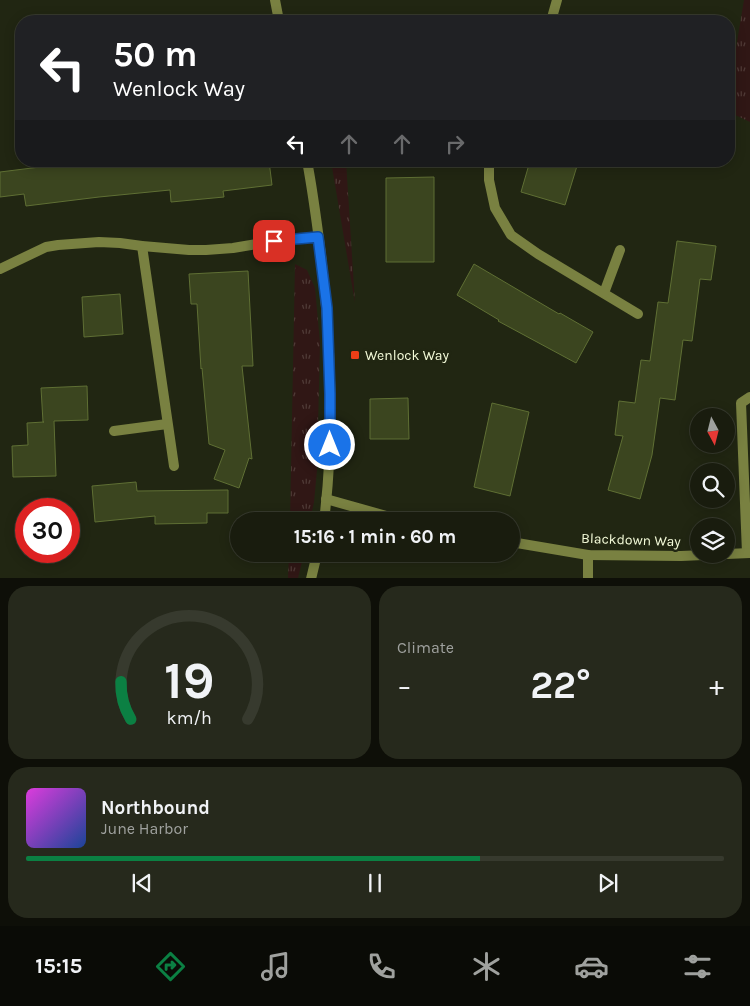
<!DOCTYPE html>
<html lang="en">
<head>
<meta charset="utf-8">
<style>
	:root { --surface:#191c0e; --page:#26291c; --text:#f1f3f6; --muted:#9fa19e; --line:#373a2e; --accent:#0b8043 }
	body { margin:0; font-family:Karla,sans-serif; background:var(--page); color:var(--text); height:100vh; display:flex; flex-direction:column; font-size:19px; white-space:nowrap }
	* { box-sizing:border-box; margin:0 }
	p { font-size:16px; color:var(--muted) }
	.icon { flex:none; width:28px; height:28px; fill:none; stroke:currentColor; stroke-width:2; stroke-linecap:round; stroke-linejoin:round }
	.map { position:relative; height:578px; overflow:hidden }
	.panel { display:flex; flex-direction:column; gap:8px; padding:8px; background:#0e0f08; flex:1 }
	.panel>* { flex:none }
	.guide { position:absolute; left:15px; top:15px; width:720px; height:152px; border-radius:20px; box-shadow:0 2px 12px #0003,0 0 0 1px var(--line); background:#202124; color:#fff; overflow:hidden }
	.needle { width:32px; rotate:173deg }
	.buttons { position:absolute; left:690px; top:408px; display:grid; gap:10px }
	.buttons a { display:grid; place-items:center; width:45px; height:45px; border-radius:50%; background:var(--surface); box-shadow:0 2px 12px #0003,0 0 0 1px var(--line); font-size:25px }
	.speed { position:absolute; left:15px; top:498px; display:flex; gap:10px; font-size:25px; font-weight:700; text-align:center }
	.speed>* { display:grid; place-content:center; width:65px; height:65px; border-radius:50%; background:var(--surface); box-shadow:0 2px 12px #0003,0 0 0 1px var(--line); line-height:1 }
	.speed .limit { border:8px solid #d22; background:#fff; color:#111 }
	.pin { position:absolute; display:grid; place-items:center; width:42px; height:42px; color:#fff; margin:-21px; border-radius:10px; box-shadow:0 2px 8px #0006 }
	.me { position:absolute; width:55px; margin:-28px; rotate:0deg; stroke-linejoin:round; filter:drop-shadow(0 0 4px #0008) }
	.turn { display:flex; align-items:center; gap:18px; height:105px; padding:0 15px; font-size:22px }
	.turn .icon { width:65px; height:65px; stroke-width:2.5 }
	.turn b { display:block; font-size:35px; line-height:42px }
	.lanes { display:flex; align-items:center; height:48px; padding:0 15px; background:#0003; justify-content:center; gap:25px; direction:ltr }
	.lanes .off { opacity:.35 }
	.big { font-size:38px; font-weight:700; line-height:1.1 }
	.panel .tile { flex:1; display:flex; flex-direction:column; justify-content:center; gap:8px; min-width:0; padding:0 18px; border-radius:20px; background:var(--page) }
	.panel .dial { align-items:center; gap:0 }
	.dial svg { height:130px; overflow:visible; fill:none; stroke:var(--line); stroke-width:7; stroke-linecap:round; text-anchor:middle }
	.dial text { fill:var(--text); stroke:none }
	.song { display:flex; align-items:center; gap:15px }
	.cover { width:60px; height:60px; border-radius:8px; background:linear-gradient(135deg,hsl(300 70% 55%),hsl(220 70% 35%)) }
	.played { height:5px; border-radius:2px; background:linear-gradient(90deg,var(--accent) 65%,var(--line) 65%) }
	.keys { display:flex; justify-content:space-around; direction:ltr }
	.heat { display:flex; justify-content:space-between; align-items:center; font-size:28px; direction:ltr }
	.panel .tiles { flex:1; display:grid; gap:8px; grid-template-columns:1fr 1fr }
	.tile:last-child { grid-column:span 2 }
	.trip { position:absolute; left:230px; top:512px; width:290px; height:50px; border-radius:25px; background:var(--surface); box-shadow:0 2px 12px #0003,0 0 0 1px var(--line); font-weight:700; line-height:50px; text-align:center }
	.tabs { display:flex; height:80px; justify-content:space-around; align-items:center; background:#0a0b06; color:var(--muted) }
	.tabs .icon { width:35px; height:35px }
	.tabs .current { color:var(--accent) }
	.tabs b { font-size:22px; color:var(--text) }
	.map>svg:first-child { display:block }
	.grass { fill:url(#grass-tufts) }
	.building { fill:#3b451f; stroke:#5f6f34 }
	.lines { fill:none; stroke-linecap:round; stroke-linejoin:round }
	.service { stroke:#798141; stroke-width:10 }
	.minor { stroke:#798141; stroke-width:10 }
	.route-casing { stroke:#114b97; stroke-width:12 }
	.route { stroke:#1a73e8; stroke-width:9 }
	.poi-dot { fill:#eb3e17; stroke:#212612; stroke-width:2 }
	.labels { text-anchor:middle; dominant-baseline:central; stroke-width:5; stroke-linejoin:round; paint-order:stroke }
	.poi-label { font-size:14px; fill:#f5fcda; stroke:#212612; text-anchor:start }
	.street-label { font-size:14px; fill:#f5fcda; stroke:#212612 }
</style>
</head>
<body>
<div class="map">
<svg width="750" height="579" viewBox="0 0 750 579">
	<defs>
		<pattern id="grass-tufts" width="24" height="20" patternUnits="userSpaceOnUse" patternTransform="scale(1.25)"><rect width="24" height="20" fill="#301715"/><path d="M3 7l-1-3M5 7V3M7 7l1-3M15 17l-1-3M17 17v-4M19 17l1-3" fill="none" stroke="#4f3a36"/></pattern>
	</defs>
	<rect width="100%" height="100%" fill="#212612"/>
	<g class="grass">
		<path d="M744 0H750V122L729 112V90Z"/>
		<path d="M331 161H346L355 303Z"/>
		<path d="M295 264 307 270 315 288 320 343 317 470 314 502 310 521H290Z"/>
		<path d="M289 554H304L298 578H288Z"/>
	</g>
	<g class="building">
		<path d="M88 161H148L149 165 191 161H269L272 185 223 191 224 197 171 202 170 190 99 197 26 206 24 194 0 197V172Z"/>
		<path d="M530 161H561L577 166 565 205 521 192Z"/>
		<path d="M434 177V262H386V178Z"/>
		<path d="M677 241 716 246 711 280 700 279 692 341 683 340 675 400 660 398 652 455 640 499 608 490 623 436 615 435 619 401 635 403 641 360 650 361 658 302 668 303Z"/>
		<path d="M474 264 559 314 560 313 593 332 576 363 498 321 499 320 457 295Z"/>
		<path d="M248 271 253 366H242L252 459 249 458 239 488 214 479 225 450 209 444 202 368 201 369 197 304H191L189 274Z"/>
		<path d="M120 294 123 334 84 337 82 297Z"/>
		<path d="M87 386 88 420 54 421 56 476 13 477 12 446 28 445 27 423 44 422H43L41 388Z"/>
		<path d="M408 398 409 439H370V399Z"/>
		<path d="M492 403 529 412 510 496 474 487Z"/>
		<path d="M136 482 137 491 228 490V513H207V523L155 524V516L95 522 92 486Z"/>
	</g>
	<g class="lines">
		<g class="service">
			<path d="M747 553 741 403 750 397"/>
			<path d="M588 579V555"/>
		</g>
		<g class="minor">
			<path d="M275 0 279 21"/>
			<path d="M551 21 557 0"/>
			<path d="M307 161C313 192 317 224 321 255 331 343 335 433 324 521"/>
			<path d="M489 161V180L495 208 511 235 538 254 638 314"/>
			<path d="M142 246 174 466"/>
			<path d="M0 269 46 247 58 245 99 242 120 243 142 246 189 250H206L233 248 274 241 318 237"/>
			<path d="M604 293 620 250"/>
			<path d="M114 431 167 424"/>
			<path d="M326 499 404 521"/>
			<path d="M511 542 588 555 681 556 750 553"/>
			<path d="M311 579 317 554"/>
		</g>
	</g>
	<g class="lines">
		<g class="route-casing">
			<path id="route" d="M274 241 318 237 327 308 330 394V445"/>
		</g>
		<use href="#route" class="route"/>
	</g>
	<rect class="poi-dot" x="350" y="350" width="10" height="10" rx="2.5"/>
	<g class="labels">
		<g class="poi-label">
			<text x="365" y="355">Wenlock Way</text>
		</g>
		<g class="street-label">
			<text transform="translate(631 540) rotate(2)">Blackdown Way</text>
		</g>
	</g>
</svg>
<div class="buttons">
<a><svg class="needle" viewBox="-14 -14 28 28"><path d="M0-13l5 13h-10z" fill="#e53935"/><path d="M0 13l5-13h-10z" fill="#9fa19e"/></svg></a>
<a><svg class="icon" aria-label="search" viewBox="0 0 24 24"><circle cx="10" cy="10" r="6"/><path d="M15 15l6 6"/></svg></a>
<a><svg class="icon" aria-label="layers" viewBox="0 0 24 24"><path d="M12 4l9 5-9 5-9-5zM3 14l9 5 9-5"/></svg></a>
</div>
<div class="speed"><div class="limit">30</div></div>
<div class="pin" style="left:274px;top:241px;background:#d93025"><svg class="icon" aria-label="arrive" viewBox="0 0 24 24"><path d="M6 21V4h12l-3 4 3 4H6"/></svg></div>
<svg class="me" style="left:330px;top:445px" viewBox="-20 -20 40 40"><circle r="17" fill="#1a73e8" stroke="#fff" stroke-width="3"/><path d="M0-11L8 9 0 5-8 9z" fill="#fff"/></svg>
<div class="trip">15:16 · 1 min · 60 m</div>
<div class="guide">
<div class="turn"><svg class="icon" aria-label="left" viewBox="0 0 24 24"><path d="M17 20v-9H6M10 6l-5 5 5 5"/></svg><div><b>50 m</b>Wenlock Way</div></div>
<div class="lanes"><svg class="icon" aria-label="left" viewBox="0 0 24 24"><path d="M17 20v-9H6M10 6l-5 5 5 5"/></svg><svg class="icon off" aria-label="ahead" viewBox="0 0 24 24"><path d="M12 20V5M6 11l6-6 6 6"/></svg><svg class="icon off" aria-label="ahead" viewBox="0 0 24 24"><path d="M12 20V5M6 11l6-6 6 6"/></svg><svg class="icon off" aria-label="right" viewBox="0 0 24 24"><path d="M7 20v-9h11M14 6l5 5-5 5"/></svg></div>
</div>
</div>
<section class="panel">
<div class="tiles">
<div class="tile dial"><svg viewBox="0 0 100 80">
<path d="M14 69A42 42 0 1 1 86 69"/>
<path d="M14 69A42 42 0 0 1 8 46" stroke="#0b8043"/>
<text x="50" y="56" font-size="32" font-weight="700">19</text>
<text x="50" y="72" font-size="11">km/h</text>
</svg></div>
<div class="tile"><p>Climate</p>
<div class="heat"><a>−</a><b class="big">22°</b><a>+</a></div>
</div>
<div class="tile">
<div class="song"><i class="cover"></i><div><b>Northbound</b><p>June Harbor</p></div></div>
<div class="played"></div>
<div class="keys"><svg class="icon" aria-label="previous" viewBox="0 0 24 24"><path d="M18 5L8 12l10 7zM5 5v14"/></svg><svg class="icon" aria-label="pause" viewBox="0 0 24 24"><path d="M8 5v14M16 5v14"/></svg><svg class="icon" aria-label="next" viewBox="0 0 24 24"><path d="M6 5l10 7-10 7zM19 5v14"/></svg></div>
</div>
</div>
</section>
<nav class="tabs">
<b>15:15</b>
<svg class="icon current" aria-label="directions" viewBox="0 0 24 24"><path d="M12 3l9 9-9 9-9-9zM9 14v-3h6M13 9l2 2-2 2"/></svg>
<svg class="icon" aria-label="music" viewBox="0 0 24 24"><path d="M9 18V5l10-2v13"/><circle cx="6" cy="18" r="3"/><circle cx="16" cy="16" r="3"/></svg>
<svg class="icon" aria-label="phone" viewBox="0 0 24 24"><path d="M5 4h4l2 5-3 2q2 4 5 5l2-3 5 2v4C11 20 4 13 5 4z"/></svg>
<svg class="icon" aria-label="climate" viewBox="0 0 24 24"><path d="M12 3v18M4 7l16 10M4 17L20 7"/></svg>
<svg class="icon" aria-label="car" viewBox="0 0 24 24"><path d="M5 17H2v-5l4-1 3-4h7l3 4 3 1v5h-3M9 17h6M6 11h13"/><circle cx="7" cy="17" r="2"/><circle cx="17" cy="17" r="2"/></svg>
<svg class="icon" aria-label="filters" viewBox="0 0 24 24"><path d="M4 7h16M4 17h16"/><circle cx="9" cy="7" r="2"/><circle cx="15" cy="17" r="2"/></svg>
</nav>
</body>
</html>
